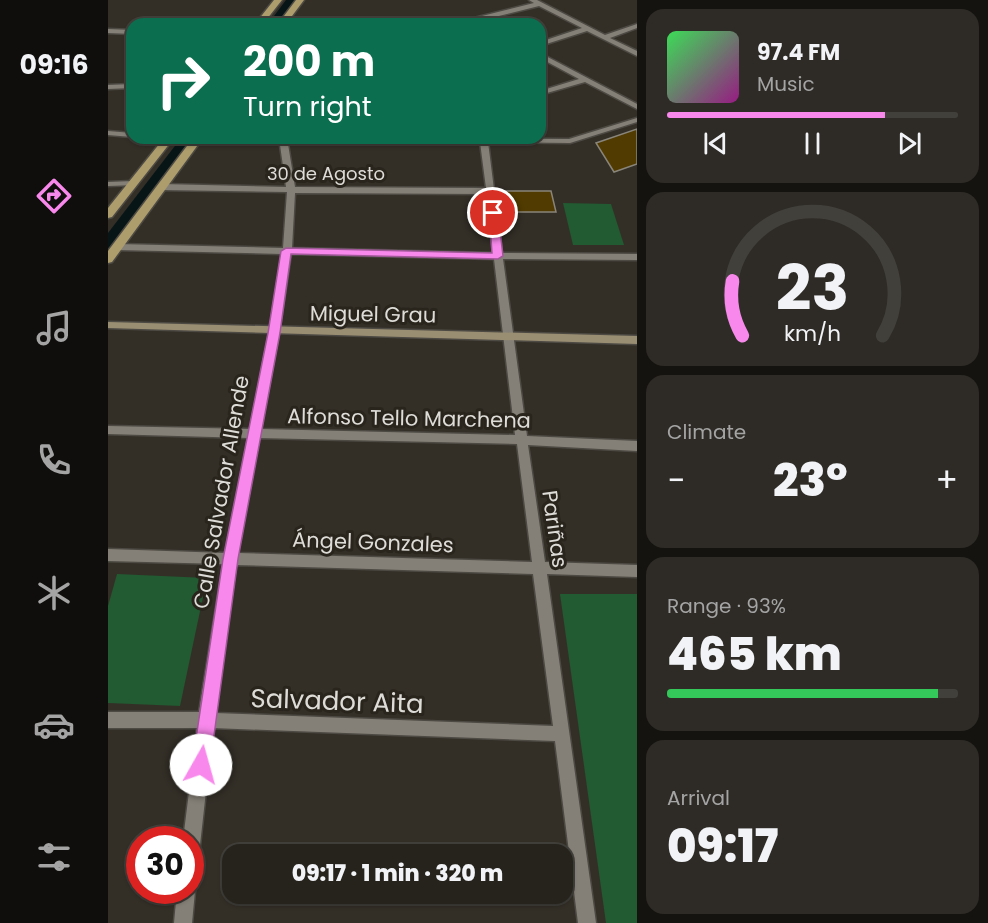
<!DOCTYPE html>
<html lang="en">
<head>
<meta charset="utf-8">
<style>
	:root { --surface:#26231d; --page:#2e2b26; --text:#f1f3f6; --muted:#a4a4a4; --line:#42403b; --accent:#f888eb }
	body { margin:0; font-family:Poppins,sans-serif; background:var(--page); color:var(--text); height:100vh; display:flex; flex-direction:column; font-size:22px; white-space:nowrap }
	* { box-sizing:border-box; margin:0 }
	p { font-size:20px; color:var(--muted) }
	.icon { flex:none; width:33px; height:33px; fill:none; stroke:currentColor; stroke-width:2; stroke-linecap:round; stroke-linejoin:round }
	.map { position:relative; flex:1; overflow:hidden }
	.details { display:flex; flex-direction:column; gap:9px; padding:9px; background:#151310; width:351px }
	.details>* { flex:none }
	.guide { position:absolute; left:18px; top:18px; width:420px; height:126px; border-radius:18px; box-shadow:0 2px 4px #0004,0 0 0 2px var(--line); background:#0b6e4f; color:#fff; overflow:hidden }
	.speed { position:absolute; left:18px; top:826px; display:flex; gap:12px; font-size:30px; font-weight:700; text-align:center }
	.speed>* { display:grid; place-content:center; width:78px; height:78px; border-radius:50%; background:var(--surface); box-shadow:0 2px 4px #0004,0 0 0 2px var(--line); line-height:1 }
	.speed .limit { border:9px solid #d22; background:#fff; color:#111 }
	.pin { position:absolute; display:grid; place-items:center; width:51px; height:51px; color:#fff; margin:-26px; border:3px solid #fff; border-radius:50%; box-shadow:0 2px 6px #0007 }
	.me { position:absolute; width:66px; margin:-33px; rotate:7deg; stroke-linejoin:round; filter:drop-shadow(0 0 4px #0008) }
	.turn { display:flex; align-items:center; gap:21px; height:126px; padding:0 18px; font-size:27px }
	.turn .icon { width:78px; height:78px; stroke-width:2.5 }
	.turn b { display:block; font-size:42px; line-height:51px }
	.big { font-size:45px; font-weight:800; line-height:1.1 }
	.details .tile { flex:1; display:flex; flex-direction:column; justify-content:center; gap:9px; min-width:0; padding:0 21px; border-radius:18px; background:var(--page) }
	.details .dial { align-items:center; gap:0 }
	.dial svg { height:156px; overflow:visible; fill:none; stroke:var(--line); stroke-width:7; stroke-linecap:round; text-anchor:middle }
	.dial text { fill:var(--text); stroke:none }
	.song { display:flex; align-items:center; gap:18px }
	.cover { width:72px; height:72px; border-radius:9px; background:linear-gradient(135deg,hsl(130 70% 55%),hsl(310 70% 35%)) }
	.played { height:6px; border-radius:3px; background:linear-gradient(90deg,var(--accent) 75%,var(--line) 75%) }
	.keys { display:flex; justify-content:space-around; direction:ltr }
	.heat { display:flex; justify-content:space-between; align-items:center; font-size:33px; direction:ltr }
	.charge { height:9px; border-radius:4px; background:linear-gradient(90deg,#34c759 93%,var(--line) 0) }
	.trip { position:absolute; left:114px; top:844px; width:351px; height:60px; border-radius:18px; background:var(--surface); box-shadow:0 2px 4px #0004,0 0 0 2px var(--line); font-weight:800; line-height:60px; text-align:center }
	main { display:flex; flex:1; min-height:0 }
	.tabs { display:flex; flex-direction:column; width:108px; justify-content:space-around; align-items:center; background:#0f0e0c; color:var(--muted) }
	.tabs .icon { width:42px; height:42px }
	.tabs .current { color:var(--accent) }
	.tabs b { font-size:27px; color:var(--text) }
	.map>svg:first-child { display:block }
	.green { fill:#225a31 }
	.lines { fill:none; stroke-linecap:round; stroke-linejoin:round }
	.canal { fill:#081517; fill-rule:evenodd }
	.building { fill:#513b00; stroke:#89857b; stroke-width:1.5 }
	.street-casing { stroke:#4d4a44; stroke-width:3 }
	.secondary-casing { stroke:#4d4a44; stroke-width:3 }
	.primary-casing { stroke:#4d4a44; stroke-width:3 }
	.street { fill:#858077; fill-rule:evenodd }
	.secondary { fill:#9a8e72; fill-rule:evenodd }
	.primary { fill:#ae9d6c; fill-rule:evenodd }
	.route { fill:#f888eb; stroke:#a15899; stroke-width:1.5 }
	.labels { text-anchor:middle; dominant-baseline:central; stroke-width:6; stroke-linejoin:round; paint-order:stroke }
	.far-street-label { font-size:18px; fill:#dedcd7; stroke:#29251d }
	.street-label { font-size:21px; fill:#dedcd7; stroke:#29251d }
	.near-street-label { font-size:26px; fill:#dedcd7; stroke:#29251d }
</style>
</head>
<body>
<main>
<nav class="tabs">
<b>09:16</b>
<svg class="icon current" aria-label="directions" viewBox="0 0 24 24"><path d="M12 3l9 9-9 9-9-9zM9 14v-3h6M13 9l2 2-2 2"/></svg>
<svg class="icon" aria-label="music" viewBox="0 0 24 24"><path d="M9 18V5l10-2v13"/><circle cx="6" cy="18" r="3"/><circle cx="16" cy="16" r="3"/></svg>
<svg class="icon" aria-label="phone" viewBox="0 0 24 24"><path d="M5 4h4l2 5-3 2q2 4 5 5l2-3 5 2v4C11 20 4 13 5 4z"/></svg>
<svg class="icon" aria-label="climate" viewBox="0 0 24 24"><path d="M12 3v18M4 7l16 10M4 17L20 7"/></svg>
<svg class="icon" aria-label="car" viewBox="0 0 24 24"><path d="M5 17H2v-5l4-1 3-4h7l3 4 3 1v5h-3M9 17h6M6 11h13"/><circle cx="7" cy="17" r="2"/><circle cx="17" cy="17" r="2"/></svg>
<svg class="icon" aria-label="filters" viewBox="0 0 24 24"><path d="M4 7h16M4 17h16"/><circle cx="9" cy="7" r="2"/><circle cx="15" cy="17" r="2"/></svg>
</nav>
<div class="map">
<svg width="529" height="923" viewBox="0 0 529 923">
	<rect width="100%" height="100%" fill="#332f27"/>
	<g class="green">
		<path d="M455 203 503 204 516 245H465Z"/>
		<path d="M9 574 99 578 72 706 0 703V606Z"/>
		<path d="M452 594H529V923H498Z"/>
	</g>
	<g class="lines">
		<g class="canal">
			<path d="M178 0H190L172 24H160Z"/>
			<path d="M73 138H87L6 249 0 250V233Z"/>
		</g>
	</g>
	<g class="building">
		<path d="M529 129V164L506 172 488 143Z"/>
		<path d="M390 191H443L448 212H393Z"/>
	</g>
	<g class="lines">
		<g class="street-casing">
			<g id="street">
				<path d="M421 0H429L497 35 529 24V28L502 38 529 51V56L479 31 432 46V42L474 28 431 6 362 23H176L173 21 176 19H362L426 3Z"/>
				<path d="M0 29 24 30V34L0 33Z"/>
				<path d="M432 53 529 104V109L477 82 432 95V91L471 79 432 58Z"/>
				<path d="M24 84V88L0 89V85Z"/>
				<path d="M529 118V122L462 143 380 142 394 253 529 254V260L395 259 419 436 529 441V451L420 445 437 562 529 565V577L439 574 488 923H470L447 741 105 728 91 854 88 860 82 862V840H75L89 728H0V712H91L115 564 0 561V549L117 553 140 438 0 434V426L142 429 161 333 174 254 9 250 4 247 9 244 175 248 179 192 54 190 50 187 54 184 178 187 171 138H179L187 187 378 188 372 142 281 140 277 138 461 139ZM187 193 378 194 385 253 184 248ZM183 254 386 259 407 435 153 429 171 333ZM151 438 409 444 424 562 130 553ZM128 565 425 574 445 726 107 713Z"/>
				<path d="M0 131 24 133V137L0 135Z"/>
				<path d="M47 138H63L64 139 60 141Z"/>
				<path d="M25 181H28V185L0 186V182Z"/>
				<path d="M82 884 87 891 84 923H66L69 891H82Z"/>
			</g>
		</g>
		<g class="secondary-casing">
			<path id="secondary" d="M0 322 529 336V344L0 328Z"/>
		</g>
		<g class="primary-casing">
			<g id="primary">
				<path d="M166 0H174L155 24H147Z"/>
				<path d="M188 0H196L178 24H170Z"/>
				<path d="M56 138H66L4 217 0 218V208Z"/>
				<path d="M85 138H95L4 262 0 263V251Z"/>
			</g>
		</g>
		<use href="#street" class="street"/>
		<use href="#secondary" class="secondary"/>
		<use href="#primary" class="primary"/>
	</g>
	<path class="route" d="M381 210 390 213 395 256 390 259 183 254 172 333 130 559 102 765 99 771 93 774 86 771 84 765 115 559 160 333 173 251 178 248 384 253Z"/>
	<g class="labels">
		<g class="far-street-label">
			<text x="218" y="173">30 de Agosto</text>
		</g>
		<g class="street-label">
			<text transform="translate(265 314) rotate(1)">Miguel Grau</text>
			<text transform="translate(301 418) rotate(1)">Alfonso Tello Marchena</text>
			<text transform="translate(113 492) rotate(-80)">Calle Salvador Allende</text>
			<text transform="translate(447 529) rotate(82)">Pariñas</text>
			<text transform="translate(265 542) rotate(2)">Ángel Gonzales</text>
		</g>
		<g class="near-street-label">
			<text transform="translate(229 701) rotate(2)">Salvador Aita</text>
		</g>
	</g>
</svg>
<div class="speed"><div class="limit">30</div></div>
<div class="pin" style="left:385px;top:213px;background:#d93025"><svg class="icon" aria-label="arrive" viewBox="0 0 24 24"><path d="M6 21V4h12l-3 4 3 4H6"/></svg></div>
<svg class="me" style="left:93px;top:765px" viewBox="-20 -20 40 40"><circle r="19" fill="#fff"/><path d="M0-13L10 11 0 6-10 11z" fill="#f888eb"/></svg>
<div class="trip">09:17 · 1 min · 320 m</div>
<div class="guide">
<div class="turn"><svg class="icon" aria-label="right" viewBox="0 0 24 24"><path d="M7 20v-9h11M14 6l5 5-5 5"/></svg><div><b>200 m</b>Turn right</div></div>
</div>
</div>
<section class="details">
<div class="tile">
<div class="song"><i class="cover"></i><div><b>97.4 FM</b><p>Music</p></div></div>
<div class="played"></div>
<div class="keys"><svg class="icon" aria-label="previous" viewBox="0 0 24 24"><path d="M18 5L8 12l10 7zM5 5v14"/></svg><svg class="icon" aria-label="pause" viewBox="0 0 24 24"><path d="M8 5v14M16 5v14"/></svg><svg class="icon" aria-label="next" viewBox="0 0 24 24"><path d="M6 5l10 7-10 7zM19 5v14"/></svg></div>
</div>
<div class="tile dial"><svg viewBox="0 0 100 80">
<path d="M14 69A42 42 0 1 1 86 69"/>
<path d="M14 69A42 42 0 0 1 9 41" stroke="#f888eb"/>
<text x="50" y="56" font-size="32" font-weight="700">23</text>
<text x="50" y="72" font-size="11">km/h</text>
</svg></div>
<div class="tile"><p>Climate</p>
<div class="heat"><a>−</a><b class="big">23°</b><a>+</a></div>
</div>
<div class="tile"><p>Range · 93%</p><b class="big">465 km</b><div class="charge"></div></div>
<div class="tile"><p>Arrival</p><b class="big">09:17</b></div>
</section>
</main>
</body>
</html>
